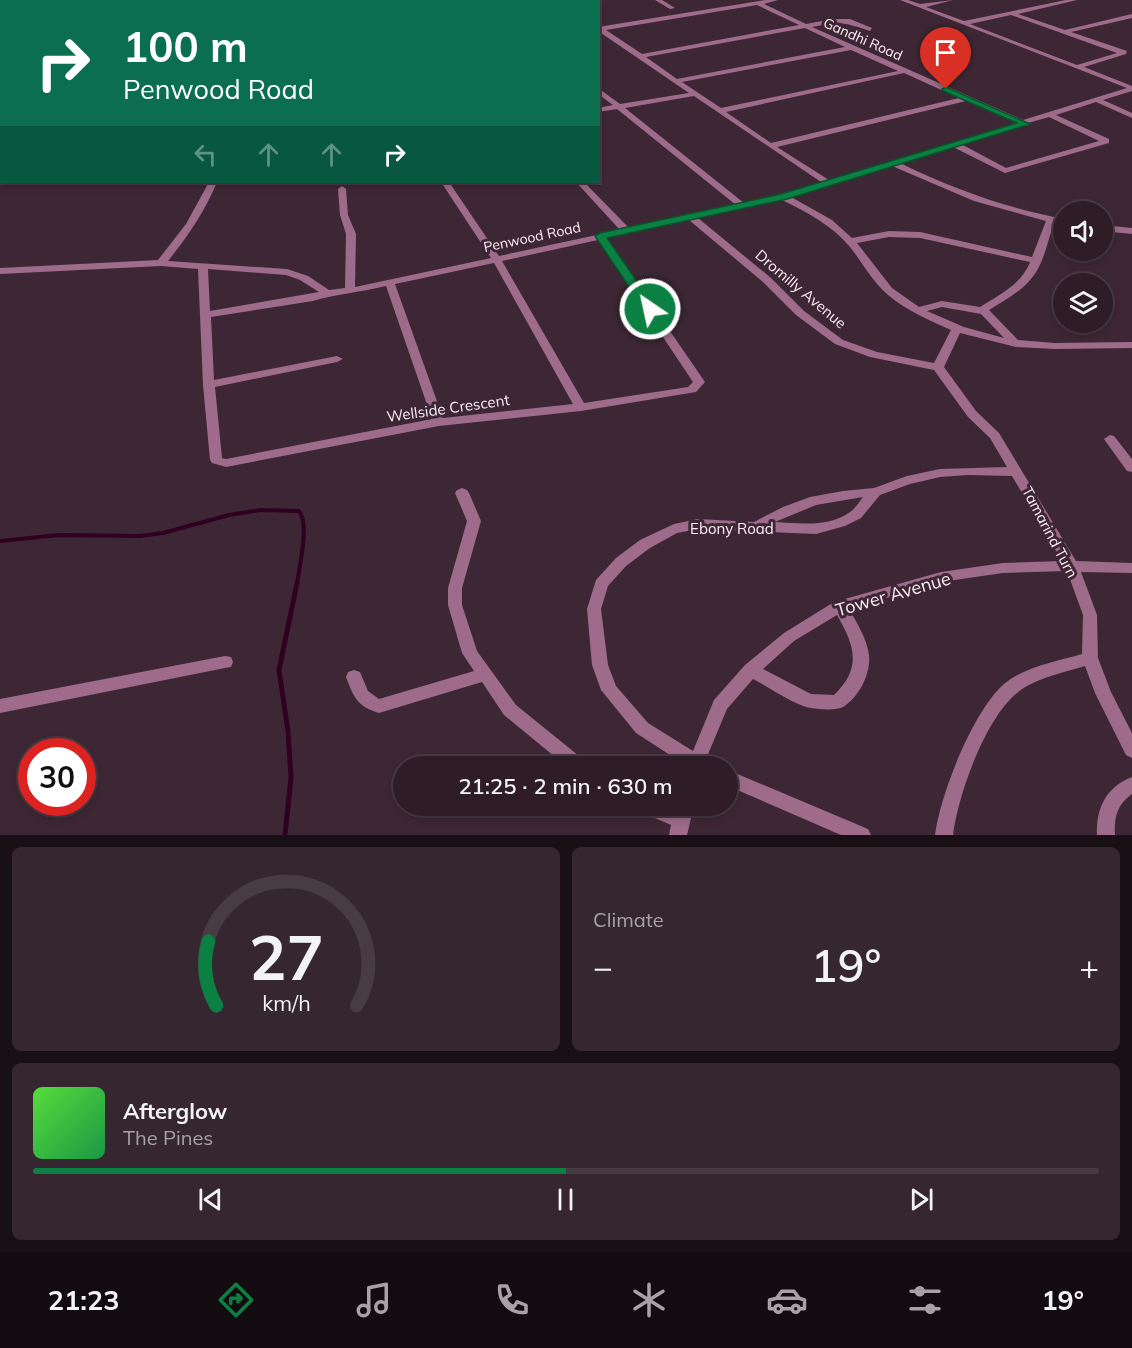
<!DOCTYPE html>
<html lang="en">
<head>
<meta charset="utf-8">
<style>
	:root { --surface:#2e1d27; --page:#36262f; --text:#f1f3f6; --muted:#a7a2a7; --line:#493b44; --accent:#0b8043 }
	body { margin:0; font-family:Mulish,sans-serif; background:var(--page); color:var(--text); height:100vh; display:flex; flex-direction:column; font-size:22px; white-space:nowrap }
	* { box-sizing:border-box; margin:0 }
	p { font-size:20px; color:var(--muted) }
	.icon { flex:none; width:33px; height:33px; fill:none; stroke:currentColor; stroke-width:2; stroke-linecap:round; stroke-linejoin:round }
	.map { position:relative; height:835px; overflow:hidden }
	.side { display:flex; flex-direction:column; gap:12px; padding:12px; background:#191015; flex:1 }
	.side>* { flex:none }
	.guide { position:absolute; left:0px; top:0px; width:600px; height:183px; box-shadow:0 3px 9px #0003,0 0 0 2px var(--line); background:#0b6e4f; color:#fff; overflow:hidden }
	.fabs { position:absolute; left:1053px; top:201px; display:grid; gap:12px }
	.fabs a { display:grid; place-items:center; width:60px; height:60px; border-radius:50%; background:var(--surface); box-shadow:0 3px 9px #0003,0 0 0 2px var(--line); font-size:30px }
	.speed { position:absolute; left:18px; top:738px; display:flex; gap:12px; font-size:30px; font-weight:700; text-align:center }
	.speed>* { display:grid; place-content:center; width:78px; height:78px; border-radius:50%; background:var(--surface); box-shadow:0 3px 9px #0003,0 0 0 2px var(--line); line-height:1 }
	.speed .limit { border:9px solid #d22; background:#fff; color:#111 }
	.pin { position:absolute; display:grid; place-items:center; width:51px; height:51px; color:#fff; margin:-62px -26px; border-radius:50% 50% 50% 0; rotate:-45deg; box-shadow:0 0 6px #0007 }
	.pin .icon { rotate:45deg }
	.me { position:absolute; width:66px; margin:-33px; rotate:326deg; stroke-linejoin:round; filter:drop-shadow(0 0 4px #0008) }
	.turn { display:flex; align-items:center; gap:21px; height:126px; padding:0 24px; font-size:27px }
	.turn .icon { width:78px; height:78px; stroke-width:2.5 }
	.turn b { display:block; font-size:42px; line-height:51px }
	.lanes { display:flex; align-items:center; height:57px; padding:0 24px; background:#0003; justify-content:center; gap:30px; direction:ltr }
	.lanes .off { opacity:.35 }
	.big { font-size:45px; font-weight:600; line-height:1.1 }
	.side .widget { flex:1; display:flex; flex-direction:column; justify-content:center; gap:9px; min-width:0; padding:0 21px; border-radius:9px; background:var(--page) }
	.side .dial { align-items:center; gap:0 }
	.dial svg { height:156px; overflow:visible; fill:none; stroke:var(--line); stroke-width:7; stroke-linecap:round; text-anchor:middle }
	.dial text { fill:var(--text); stroke:none }
	.song { display:flex; align-items:center; gap:18px }
	.cover { width:72px; height:72px; border-radius:9px; background:linear-gradient(135deg,hsl(110 70% 55%),hsl(140 70% 35%)) }
	.played { height:6px; border-radius:3px; background:linear-gradient(90deg,var(--accent) 50%,var(--line) 50%) }
	.keys { display:flex; justify-content:space-around; direction:ltr }
	.heat { display:flex; justify-content:space-between; align-items:center; font-size:33px; direction:ltr }
	.side .tiles { flex:1; display:grid; gap:12px; grid-template-columns:1fr 1fr }
	.widget:last-child { grid-column:span 2 }
	.trip { position:absolute; left:393px; top:756px; width:345px; height:60px; border-radius:30px; background:var(--surface); box-shadow:0 3px 9px #0003,0 0 0 2px var(--line); font-weight:600; line-height:60px; text-align:center }
	.dock { display:flex; height:96px; justify-content:space-around; align-items:center; background:#120c10; color:var(--muted) }
	.dock .icon { width:42px; height:42px }
	.dock .on { color:var(--accent) }
	.dock b { font-size:27px; color:var(--text) }
	.map>svg:first-child { display:block }
	.lines { fill:none; stroke-linecap:round; stroke-linejoin:round }
	.stream-far1 { stroke:#300021; stroke-width:4 }
	.stream { stroke:#300021; stroke-width:5 }
	.minor { fill:#9e6b8a; fill-rule:evenodd }
	.highway { fill:#fde3f2; fill-rule:evenodd }
	.route { fill:#0b8043; stroke:#07532c; stroke-width:1.5 }
	.labels { text-anchor:middle; dominant-baseline:central; stroke-width:6; stroke-linejoin:round; paint-order:stroke }
	.far-street-label { font-size:14px; fill:#fcedf6; stroke:#3d2734 }
	.street-label { font-size:15px; fill:#fcedf6; stroke:#3d2734 }
	.near-street-label { font-size:18px; fill:#fcedf6; stroke:#3d2734 }
</style>
</head>
<body>
<div class="map">
<svg width="1132" height="835" viewBox="0 0 1132 835">
	<rect width="100%" height="100%" fill="#3d2734"/>
	<g class="lines">
		<path class="stream-far1" d="M0 541 59 535 140 536 163 533 229 515 261 510 299 511C310 524 299 567 297 584"/>
		<path class="stream" d="M285 835 291 777 288 731 279 670 297 583"/>
		<g class="minor">
			<path d="M11 0H18L8 2Z"/>
			<path d="M655 0H662L675 8 670 9Z"/>
			<path d="M765 0H778L764 4 806 24 832 19H850L872 28 870 31C843 22 840 21 812 27L1023 120 1127 88 900 0H908L920 4 953 0 926 7 964 21 1066 0H1077L1018 14 1065 30 1132 14V18L1071 32 1127 51 1126 54 1084 67 1132 86V91L1103 100 1132 113V118L1096 102 1056 115 1109 139V143L1005 173 953 147 900 163C953 189 1006 208 1064 219V225L1054 223C1048 240 1044 262 1034 275 1023 291 1005 300 989 310L1018 340 1055 343 1132 342V348L1055 349 1016 347 960 333 944 367 976 411 999 433 1076 561 1132 563V573L1081 572 1097 615 1098 658 1111 692 1132 733V758L1126 755 1095 693 1085 666C1063 673 1035 678 1017 693 985 719 958 795 953 835H935C940 795 973 711 1004 684 1024 667 1058 661 1082 654L1083 615 1067 571 1003 573 941 582 849 609C857 623 867 639 869 655 871 674 859 697 843 707 835 711 819 709 811 708 796 706 767 686 753 679L727 709 706 759 710 766H687L636 733 601 690 592 665 587 609 596 580 616 558 640 540 674 524 698 519 754 522 783 507 810 497 843 491 874 488 907 476 940 469 1007 467 990 438 968 417 934 370 870 357 835 344 796 315 763 282 689 220 606 238 705 382 696 392 581 411 439 426 226 467 212 463 210 460 203 385 198 269 161 266 0 274V268L158 260 186 224 209 182H217C205 211 188 236 168 261L287 269 308 276 329 290 345 288 346 234 340 215 338 189 342 186 346 189 348 215 356 234 355 287 491 258 441 182H449L499 256 620 230 576 182H584L629 228 736 205 617 109 598 112V108L613 105 598 94V88L620 104 689 93 598 31V27ZM757 5 799 25 642 54 606 30ZM1011 15 1117 53 1077 65 970 24ZM805 28 845 47 677 79 646 57ZM851 50 898 71 721 108 682 82ZM904 73 959 98 771 143 726 112ZM694 96 821 182 781 195 744 203 625 108ZM966 101 1016 123 829 180 777 147ZM1049 117 1099 141 1006 168 961 144 1022 125 1028 126V123ZM892 166 974 201 1046 221 1032 257 920 232 889 231 852 238 832 220 791 197ZM782 200C806 212 832 225 850 247 862 262 872 281 887 294 905 310 929 320 951 330L934 363 877 352 843 340 804 311 771 278 698 218ZM889 237 920 238 1030 262C1022 284 999 295 980 307L942 301 919 307 892 288 857 243ZM598 240 693 382 688 387 584 403 502 261ZM494 263 573 404 443 418 395 284ZM208 269 286 275 300 280 319 292 210 311ZM386 286 432 419 226 459 222 458 215 387 337 362 343 359 337 356 214 380 211 317 313 301C337 294 361 292 386 286ZM942 307 981 314 1004 338 964 327 927 311ZM968 475 1012 476 1062 561 1003 563 941 572 834 602 784 633 745 665 714 700 693 751 648 723 616 686 608 665 601 609 608 586 626 566 650 548 677 533 698 529 816 534 845 526 861 518 880 495 910 484 940 477ZM863 497C859 502 855 509 850 512 828 528 800 523 775 522L816 505ZM837 615C855 646 862 668 834 695L811 694 763 669 794 641Z"/>
			<rect x="0" y="4" width="2" height="4"/>
			<path d="M1102 225 1132 228V234L1102 231Z"/>
			<path d="M1110 435 1114 436 1132 459V472L1127 471 1104 439Z"/>
			<path d="M462 488 467 490 469 493 481 521 462 588V605L477 651 516 705 584 760 586 766H566L504 715 482 682 379 713C357 706 354 698 346 677L348 672 354 670 360 672 368 691 379 699 474 671 462 653 448 605V588L467 521 455 493 457 490Z"/>
			<path d="M225 656 231 657 233 662 231 667 225 668 0 713V699Z"/>
			<path d="M728 770 868 829 871 835H841L728 786Z"/>
			<path d="M1132 777V794C1117 805 1114 817 1115 835H1097C1096 808 1106 787 1132 777Z"/>
			<path d="M638 806H667L675 809 676 806H694L687 835H669L671 825 641 812Z"/>
		</g>
		<g class="highway">
			<path d="M278 0H286L276 2Z"/>
			<path d="M294 0H302L292 2Z"/>
			<path d="M0 162H2L0 169Z"/>
			<path d="M0 175 2 182H4H0Z"/>
		</g>
	</g>
	<path class="route" d="M946 87 1030 124 787 199 607 238 656 309 654 312H646L595 236 600 233 781 194 1017 123 943 91 942 89Z"/>
	<g class="labels">
		<g class="far-street-label">
			<text transform="translate(863 39) rotate(24)">Gandhi Road</text>
			<text transform="translate(532 237) rotate(-12)">Penwood Road</text>
		</g>
		<g class="street-label">
			<text transform="translate(801 289) rotate(40)">Dromilly Avenue</text>
			<text transform="translate(448 408) rotate(-8)">Wellside Crescent</text>
			<text x="732" y="528">Ebony Road</text>
			<text transform="translate(1050 532) rotate(62)">Tamarind Turn</text>
		</g>
		<g class="near-street-label">
			<text transform="translate(893 594) rotate(-16)">Tower Avenue</text>
		</g>
	</g>
</svg>
<div class="fabs">
<a><svg class="icon" aria-label="sound" viewBox="0 0 24 24"><path d="M4 9h4l5-4v14l-5-4H4zM17 9q2 3 0 6"/></svg></a>
<a><svg class="icon" aria-label="layers" viewBox="0 0 24 24"><path d="M12 4l9 5-9 5-9-5zM3 14l9 5 9-5"/></svg></a>
</div>
<div class="speed"><div class="limit">30</div></div>
<div class="pin" style="left:946px;top:89px;background:#d93025"><svg class="icon" aria-label="arrive" viewBox="0 0 24 24"><path d="M6 21V4h12l-3 4 3 4H6"/></svg></div>
<svg class="me" style="left:650px;top:309px" viewBox="-20 -20 40 40"><circle r="17" fill="#0b8043" stroke="#fff" stroke-width="3"/><path d="M0-11L8 9 0 5-8 9z" fill="#fff"/></svg>
<div class="trip">21:25 · 2 min · 630 m</div>
<div class="guide">
<div class="turn"><svg class="icon" aria-label="right" viewBox="0 0 24 24"><path d="M7 20v-9h11M14 6l5 5-5 5"/></svg><div><b>100 m</b>Penwood Road</div></div>
<div class="lanes"><svg class="icon off" aria-label="left" viewBox="0 0 24 24"><path d="M17 20v-9H6M10 6l-5 5 5 5"/></svg><svg class="icon off" aria-label="ahead" viewBox="0 0 24 24"><path d="M12 20V5M6 11l6-6 6 6"/></svg><svg class="icon off" aria-label="ahead" viewBox="0 0 24 24"><path d="M12 20V5M6 11l6-6 6 6"/></svg><svg class="icon" aria-label="right" viewBox="0 0 24 24"><path d="M7 20v-9h11M14 6l5 5-5 5"/></svg></div>
</div>
</div>
<section class="side">
<div class="tiles">
<div class="widget dial"><svg viewBox="0 0 100 80">
<path d="M14 69A42 42 0 1 1 86 69"/>
<path d="M14 69A42 42 0 0 1 10 36" stroke="#0b8043"/>
<text x="50" y="56" font-size="32" font-weight="700">27</text>
<text x="50" y="72" font-size="11">km/h</text>
</svg></div>
<div class="widget"><p>Climate</p>
<div class="heat"><a>−</a><b class="big">19°</b><a>+</a></div>
</div>
<div class="widget">
<div class="song"><i class="cover"></i><div><b>Afterglow</b><p>The Pines</p></div></div>
<div class="played"></div>
<div class="keys"><svg class="icon" aria-label="previous" viewBox="0 0 24 24"><path d="M18 5L8 12l10 7zM5 5v14"/></svg><svg class="icon" aria-label="pause" viewBox="0 0 24 24"><path d="M8 5v14M16 5v14"/></svg><svg class="icon" aria-label="next" viewBox="0 0 24 24"><path d="M6 5l10 7-10 7zM19 5v14"/></svg></div>
</div>
</div>
</section>
<nav class="dock">
<b>21:23</b>
<svg class="icon on" aria-label="directions" viewBox="0 0 24 24"><path d="M12 3l9 9-9 9-9-9zM9 14v-3h6M13 9l2 2-2 2"/></svg>
<svg class="icon" aria-label="music" viewBox="0 0 24 24"><path d="M9 18V5l10-2v13"/><circle cx="6" cy="18" r="3"/><circle cx="16" cy="16" r="3"/></svg>
<svg class="icon" aria-label="phone" viewBox="0 0 24 24"><path d="M5 4h4l2 5-3 2q2 4 5 5l2-3 5 2v4C11 20 4 13 5 4z"/></svg>
<svg class="icon" aria-label="climate" viewBox="0 0 24 24"><path d="M12 3v18M4 7l16 10M4 17L20 7"/></svg>
<svg class="icon" aria-label="car" viewBox="0 0 24 24"><path d="M5 17H2v-5l4-1 3-4h7l3 4 3 1v5h-3M9 17h6M6 11h13"/><circle cx="7" cy="17" r="2"/><circle cx="17" cy="17" r="2"/></svg>
<svg class="icon" aria-label="filters" viewBox="0 0 24 24"><path d="M4 7h16M4 17h16"/><circle cx="9" cy="7" r="2"/><circle cx="15" cy="17" r="2"/></svg>
<b>19°</b>
</nav>
</body>
</html>
